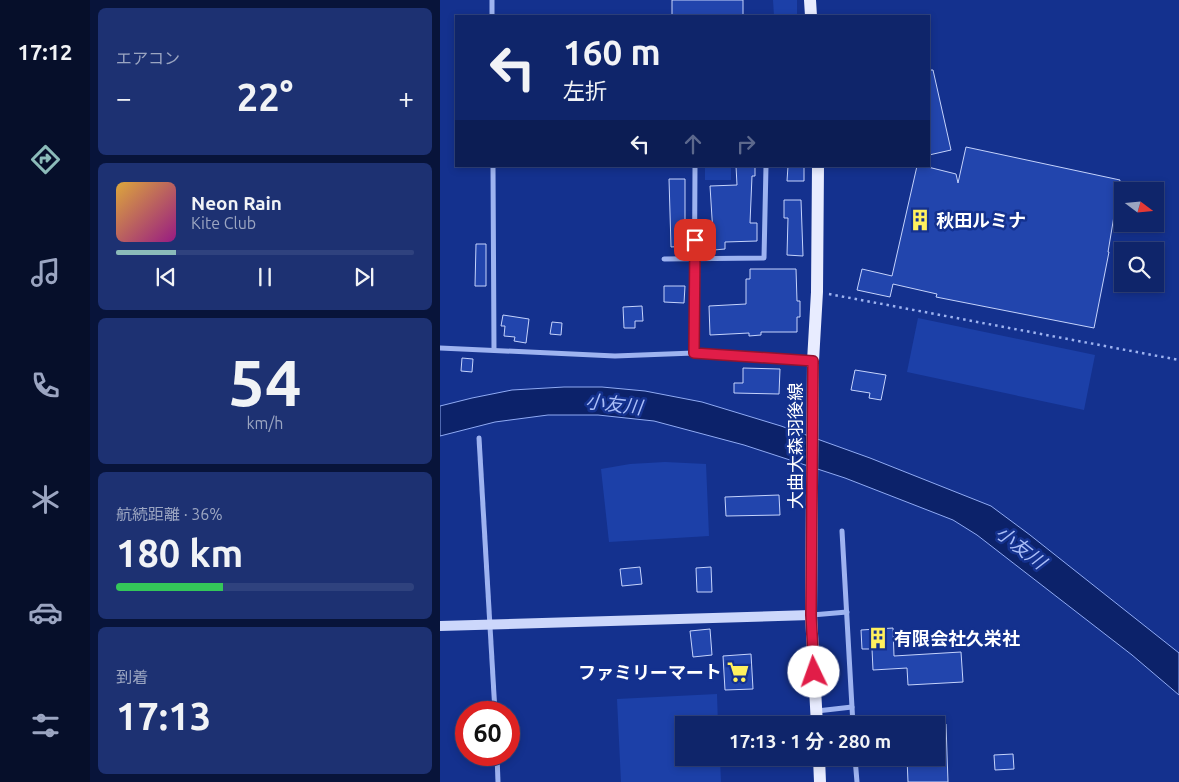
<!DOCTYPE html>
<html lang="ja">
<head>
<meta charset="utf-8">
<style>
	:root { --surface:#0f256a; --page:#1d3172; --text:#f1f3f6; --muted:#9ba5c1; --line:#2f427e; --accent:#8bbbb9 }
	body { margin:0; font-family:Ubuntu,"Noto Sans JP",sans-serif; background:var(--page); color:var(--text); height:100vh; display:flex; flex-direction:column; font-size:19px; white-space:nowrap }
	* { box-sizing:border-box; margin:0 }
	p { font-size:16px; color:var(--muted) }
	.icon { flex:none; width:28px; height:28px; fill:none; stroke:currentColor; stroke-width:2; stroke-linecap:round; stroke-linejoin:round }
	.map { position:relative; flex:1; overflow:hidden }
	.side { display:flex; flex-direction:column; gap:8px; padding:8px; background:#08143a; width:350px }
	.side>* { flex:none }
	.top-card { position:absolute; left:15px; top:15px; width:475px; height:152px; border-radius:0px; box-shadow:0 2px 8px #0003,0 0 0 1px var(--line); background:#0f256a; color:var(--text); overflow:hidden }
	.needle { width:32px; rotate:106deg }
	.fabs { position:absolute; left:674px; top:182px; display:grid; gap:10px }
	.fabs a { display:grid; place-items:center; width:50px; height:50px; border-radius:0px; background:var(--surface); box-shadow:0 2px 8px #0003,0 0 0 1px var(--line); font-size:25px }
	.speed { position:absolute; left:15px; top:701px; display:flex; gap:10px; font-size:25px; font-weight:700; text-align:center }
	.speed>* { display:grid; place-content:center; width:65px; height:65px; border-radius:50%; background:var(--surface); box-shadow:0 2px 8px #0003,0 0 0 1px var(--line); line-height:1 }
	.speed .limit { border:8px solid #d22; background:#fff; color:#111 }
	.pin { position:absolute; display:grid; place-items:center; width:42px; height:42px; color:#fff; margin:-21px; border-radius:10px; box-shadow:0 2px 8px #0006 }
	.me { position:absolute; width:55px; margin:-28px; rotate:357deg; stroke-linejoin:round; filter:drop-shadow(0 0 4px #0008) }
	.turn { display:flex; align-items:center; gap:18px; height:105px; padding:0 25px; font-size:22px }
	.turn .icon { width:65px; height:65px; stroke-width:2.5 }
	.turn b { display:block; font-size:35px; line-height:42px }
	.lanes { display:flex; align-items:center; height:48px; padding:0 25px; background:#0003; justify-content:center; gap:25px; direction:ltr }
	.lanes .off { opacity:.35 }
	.big { font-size:38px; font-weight:700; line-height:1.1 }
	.side .tile { flex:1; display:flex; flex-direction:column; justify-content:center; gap:8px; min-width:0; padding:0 18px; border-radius:8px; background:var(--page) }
	.side .dial { align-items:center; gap:0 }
	.dial b { font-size:65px; line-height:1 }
	.song { display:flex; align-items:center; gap:15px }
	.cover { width:60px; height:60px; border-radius:8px; background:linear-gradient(135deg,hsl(40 70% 55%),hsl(310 70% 35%)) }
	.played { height:5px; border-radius:2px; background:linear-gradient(90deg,var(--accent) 20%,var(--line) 20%) }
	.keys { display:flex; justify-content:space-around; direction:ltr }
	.heat { display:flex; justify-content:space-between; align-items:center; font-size:28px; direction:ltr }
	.charge { height:8px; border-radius:4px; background:linear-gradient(90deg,#34c759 36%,var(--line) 0) }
	.trip { position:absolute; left:235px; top:716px; width:270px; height:50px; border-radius:0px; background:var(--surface); box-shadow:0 2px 8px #0003,0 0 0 1px var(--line); font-weight:700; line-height:50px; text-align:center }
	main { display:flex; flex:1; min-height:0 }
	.tab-bar { display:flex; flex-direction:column; width:90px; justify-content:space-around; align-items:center; background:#060f2a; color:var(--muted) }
	.tab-bar .icon { width:35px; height:35px }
	.tab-bar .on { color:var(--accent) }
	.tab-bar b { font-size:22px; color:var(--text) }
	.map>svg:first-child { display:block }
	.green { fill:#1c40a8 }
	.water { fill:#0c226a; stroke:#90abf4 }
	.building { fill:#2245ad; stroke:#c5d3fc }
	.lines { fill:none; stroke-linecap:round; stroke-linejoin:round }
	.path { stroke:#9eb3f0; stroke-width:2.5; stroke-dasharray:2.5 4; stroke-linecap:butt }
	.street { stroke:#9eb3f0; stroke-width:5 }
	.secondary { stroke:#ccd7fb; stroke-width:10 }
	.primary { stroke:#e8ecff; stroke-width:12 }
	.route-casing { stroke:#92132f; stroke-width:12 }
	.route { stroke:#e11d48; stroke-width:9 }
	.labels { text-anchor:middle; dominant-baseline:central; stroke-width:5; stroke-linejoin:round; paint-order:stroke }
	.poi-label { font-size:18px; font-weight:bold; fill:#fff; stroke:#14318e; text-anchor:start }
	.street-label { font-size:18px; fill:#fff; stroke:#14318e }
	.water-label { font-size:19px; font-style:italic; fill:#aabef8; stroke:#14318e }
</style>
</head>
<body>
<main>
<nav class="tab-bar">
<b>17:12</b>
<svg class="icon on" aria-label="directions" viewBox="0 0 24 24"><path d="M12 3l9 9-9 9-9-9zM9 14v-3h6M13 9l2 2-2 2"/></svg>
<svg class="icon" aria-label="music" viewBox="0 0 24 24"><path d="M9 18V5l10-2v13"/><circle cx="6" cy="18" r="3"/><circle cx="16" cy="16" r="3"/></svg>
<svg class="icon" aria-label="phone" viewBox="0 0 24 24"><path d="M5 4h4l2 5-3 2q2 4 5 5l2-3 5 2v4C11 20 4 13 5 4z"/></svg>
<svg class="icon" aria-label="climate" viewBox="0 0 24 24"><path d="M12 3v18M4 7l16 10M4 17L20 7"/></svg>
<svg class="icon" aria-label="car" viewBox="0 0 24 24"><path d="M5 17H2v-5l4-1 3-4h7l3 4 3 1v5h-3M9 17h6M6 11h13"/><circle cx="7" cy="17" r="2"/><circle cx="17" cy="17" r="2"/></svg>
<svg class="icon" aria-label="filters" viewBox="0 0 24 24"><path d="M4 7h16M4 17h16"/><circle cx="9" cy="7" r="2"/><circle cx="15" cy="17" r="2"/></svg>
</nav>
<section class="side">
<div class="tile"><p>エアコン</p>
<div class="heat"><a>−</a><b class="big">22°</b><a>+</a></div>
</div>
<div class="tile">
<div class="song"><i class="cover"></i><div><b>Neon Rain</b><p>Kite Club</p></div></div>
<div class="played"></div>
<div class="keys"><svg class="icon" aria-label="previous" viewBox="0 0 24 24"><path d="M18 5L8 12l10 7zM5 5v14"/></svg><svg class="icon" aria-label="pause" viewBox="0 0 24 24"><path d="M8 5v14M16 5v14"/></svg><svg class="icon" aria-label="next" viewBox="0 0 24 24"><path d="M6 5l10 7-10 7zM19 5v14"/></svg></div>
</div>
<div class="tile dial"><b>54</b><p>km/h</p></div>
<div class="tile"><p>航続距離 · 36%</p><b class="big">180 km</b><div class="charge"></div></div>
<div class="tile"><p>到着</p><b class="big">17:13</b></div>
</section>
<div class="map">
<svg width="739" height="782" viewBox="0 0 739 782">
	<rect width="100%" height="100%" fill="#14318e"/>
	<g class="green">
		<path d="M333 0H357V16H334Z"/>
		<rect x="265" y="166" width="26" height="14"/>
		<path d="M478 318 655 355 644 410 467 372Z"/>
		<path d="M225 462 266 464 269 536 169 542 161 469 190 464Z"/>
		<path d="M277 694 278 725H244V758H280L281 782H181L177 699Z"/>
	</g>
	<path class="water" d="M124 387H162L205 391 262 402 341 426 430 458 551 506 590 535 739 653V695L692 655 537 535 513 520 405 478 304 445 214 421 158 415H108L55 422 0 436V406L32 398 72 390Z"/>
	<g class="building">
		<rect x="232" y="0" width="71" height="16"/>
		<path d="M489 70H493L511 150 489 155Z"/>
		<path d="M526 147 680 180 668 252H669L654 328 496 297 497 294 453 284 450 297 417 290 422 269 452 276 477 166H484L516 174 518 183Z"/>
		<path d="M296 166H315V176H312L310 223H317V241L285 242V249L274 250 270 186 297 185Z"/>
		<path d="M348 166H364V181H347Z"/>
		<path d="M229 179H245V220H247L248 246 231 247Z"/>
		<path d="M344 200H361L363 256 347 255 348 218H344Z"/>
		<path d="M36 244H46V286H35Z"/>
		<path d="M310 269H356L357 301H360V317H357V332H321V335L309 336V333L270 335 269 306 306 304V279H310Z"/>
		<path d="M224 286H245L244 303 224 302Z"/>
		<path d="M202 306 203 321H195V328H184L183 307Z"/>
		<path d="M63 315 89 319 86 343 74 341 75 337 64 336 65 326H61Z"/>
		<path d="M112 322 122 323 121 335 110 334Z"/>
		<path d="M22 358 33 359 32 372 21 371Z"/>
		<path d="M303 368 340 369 339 394 294 393V383H303Z"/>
		<path d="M415 370 446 375 441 400 429 398 430 393 411 390Z"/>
		<path d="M339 495 340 515 286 516 285 497Z"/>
		<path d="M200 567 202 584 182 586 180 569Z"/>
		<path d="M271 567 272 592H257L256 568Z"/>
		<path d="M453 628 454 656 521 652 523 682 468 685 467 668 433 670 432 649H422L421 630Z"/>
		<path d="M270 629 272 655 253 657 250 631Z"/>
		<path d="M311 654 313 689 285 690 283 656Z"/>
		<path d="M496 724H506L508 782H468L467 758H496Z"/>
		<path d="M573 754 574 769 555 770 554 755Z"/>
	</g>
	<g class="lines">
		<path class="path" d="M389 294 739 360"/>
		<g class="street">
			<path d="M52 0V16"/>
			<path d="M53 166 54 350"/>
			<path d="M224 259 324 258 326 166"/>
			<path d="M0 348 175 356 254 353 372 361"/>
			<path d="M254 353 255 166"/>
			<path d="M39 438 55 712"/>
			<path d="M402 531 413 725"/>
			<path d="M372 615 407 612"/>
			<path d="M377 711 412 707"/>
			<path d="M57 755 58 782"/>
			<path d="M415 758 417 782"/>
		</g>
		<path class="secondary" d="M0 626 371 615"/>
		<g class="primary">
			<path d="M370 0 371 16"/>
			<path d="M377 725 371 615 373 361 377 292 378 166"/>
			<path d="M379 758 380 782"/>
		</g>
	</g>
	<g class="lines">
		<g class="route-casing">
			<path id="route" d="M255 240 254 353 373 361 371 615 374 672"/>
		</g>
		<use href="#route" class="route"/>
	</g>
	<defs>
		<g id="building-bare" transform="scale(1.725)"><path d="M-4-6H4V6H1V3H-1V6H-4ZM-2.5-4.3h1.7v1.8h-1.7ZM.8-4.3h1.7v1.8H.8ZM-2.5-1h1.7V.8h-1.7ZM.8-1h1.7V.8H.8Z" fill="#fff05e" stroke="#14318e" stroke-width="2.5" paint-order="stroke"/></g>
		<g id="supermarket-bare" transform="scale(1.725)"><path d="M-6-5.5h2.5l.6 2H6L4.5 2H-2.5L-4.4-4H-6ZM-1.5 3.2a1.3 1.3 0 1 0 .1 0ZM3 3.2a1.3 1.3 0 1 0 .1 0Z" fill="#fff05e" stroke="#14318e" stroke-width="2.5" paint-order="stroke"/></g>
	</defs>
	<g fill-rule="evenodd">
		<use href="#building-bare" x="480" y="220"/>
		<use href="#building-bare" x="438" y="638"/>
		<use href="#supermarket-bare" x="298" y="672"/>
	</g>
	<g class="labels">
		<g class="poi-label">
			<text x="496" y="220">秋田ルミナ</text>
			<text x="454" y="638">有限会社久栄社</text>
			<text x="282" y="672" text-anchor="end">ファミリーマート</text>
		</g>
		<g class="street-label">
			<text transform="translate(355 446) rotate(-90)">大曲大森羽後線</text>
		</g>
		<g class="water-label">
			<text transform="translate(174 404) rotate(7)">小友川</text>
			<text transform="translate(581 547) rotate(38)">小友川</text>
		</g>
	</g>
</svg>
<div class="fabs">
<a><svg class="needle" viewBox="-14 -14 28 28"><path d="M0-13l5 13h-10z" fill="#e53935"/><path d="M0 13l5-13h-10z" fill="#9ba5c1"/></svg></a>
<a><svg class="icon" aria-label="search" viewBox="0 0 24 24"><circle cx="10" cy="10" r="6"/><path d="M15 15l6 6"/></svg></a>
</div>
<div class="speed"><div class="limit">60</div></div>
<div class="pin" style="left:255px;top:240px;background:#d93025"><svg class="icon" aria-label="arrive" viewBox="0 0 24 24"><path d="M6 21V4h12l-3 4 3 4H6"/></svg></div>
<svg class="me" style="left:374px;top:672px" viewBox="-20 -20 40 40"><circle r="19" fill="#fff"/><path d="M0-13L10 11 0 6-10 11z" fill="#e11d48"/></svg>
<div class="trip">17:13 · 1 分 · 280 m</div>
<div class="top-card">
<div class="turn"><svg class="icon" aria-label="left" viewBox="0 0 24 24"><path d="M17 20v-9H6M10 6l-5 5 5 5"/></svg><div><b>160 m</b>左折</div></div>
<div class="lanes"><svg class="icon" aria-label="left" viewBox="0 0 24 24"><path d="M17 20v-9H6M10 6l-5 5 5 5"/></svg><svg class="icon off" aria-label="ahead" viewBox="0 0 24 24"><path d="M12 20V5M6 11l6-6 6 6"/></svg><svg class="icon off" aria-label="right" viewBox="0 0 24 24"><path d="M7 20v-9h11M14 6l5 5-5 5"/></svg></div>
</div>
</div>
</main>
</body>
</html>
